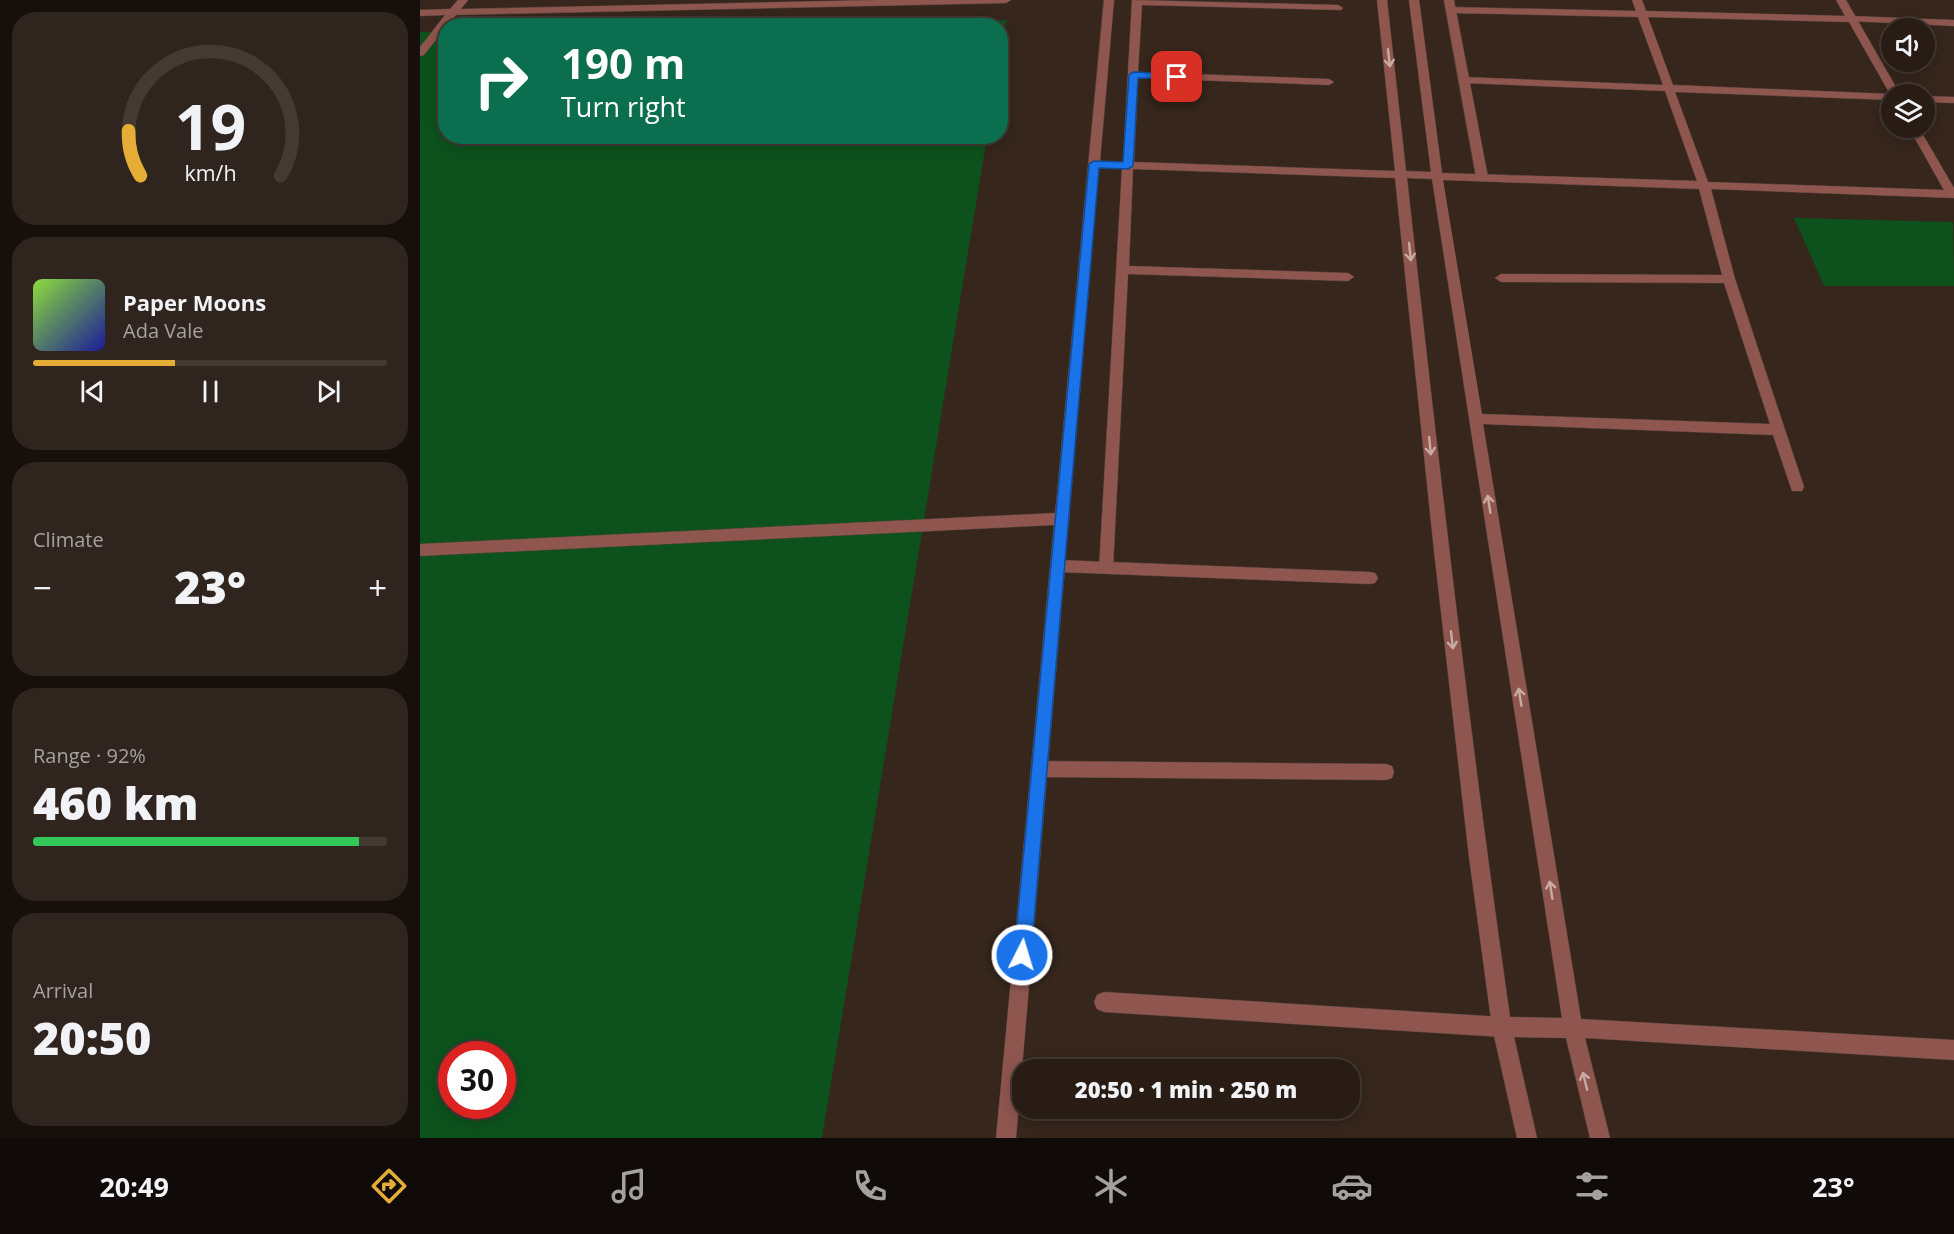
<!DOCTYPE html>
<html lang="en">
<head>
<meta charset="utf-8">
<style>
	:root { --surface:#281c15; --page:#30251e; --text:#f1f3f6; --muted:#a5a1a0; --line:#443a34; --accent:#e5ad36 }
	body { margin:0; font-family:"Open Sans",sans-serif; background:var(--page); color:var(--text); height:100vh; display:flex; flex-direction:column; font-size:22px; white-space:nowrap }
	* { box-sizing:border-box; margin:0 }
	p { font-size:20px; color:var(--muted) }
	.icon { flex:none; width:33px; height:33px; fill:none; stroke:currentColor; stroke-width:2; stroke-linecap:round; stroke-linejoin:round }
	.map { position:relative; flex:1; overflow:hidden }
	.drawer { display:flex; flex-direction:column; gap:12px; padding:12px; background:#160f0c; width:420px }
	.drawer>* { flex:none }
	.top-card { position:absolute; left:18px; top:18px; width:570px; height:126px; border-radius:24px; box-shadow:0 3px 15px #0003,0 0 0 2px var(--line); background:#0b6e4f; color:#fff; overflow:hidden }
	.controls { position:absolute; left:1461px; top:18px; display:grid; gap:12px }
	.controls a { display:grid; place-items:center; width:54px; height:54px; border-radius:50%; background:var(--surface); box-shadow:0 3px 15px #0003,0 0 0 2px var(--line); font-size:30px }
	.speed { position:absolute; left:18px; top:1041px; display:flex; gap:12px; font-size:30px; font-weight:700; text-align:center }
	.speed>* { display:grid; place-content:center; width:78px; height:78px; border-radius:50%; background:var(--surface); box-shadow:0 3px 15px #0003,0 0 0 2px var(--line); line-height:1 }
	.speed .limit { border:9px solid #d22; background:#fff; color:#111 }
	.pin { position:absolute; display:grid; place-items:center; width:51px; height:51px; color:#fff; margin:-26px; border-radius:12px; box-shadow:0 3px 9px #0006 }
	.me { position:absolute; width:66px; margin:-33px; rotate:5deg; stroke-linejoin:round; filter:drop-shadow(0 0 4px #0008) }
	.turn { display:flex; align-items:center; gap:21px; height:126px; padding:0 24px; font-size:27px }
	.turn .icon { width:78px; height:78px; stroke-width:2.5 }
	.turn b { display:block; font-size:42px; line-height:51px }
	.big { font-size:45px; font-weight:800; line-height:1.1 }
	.drawer .card { flex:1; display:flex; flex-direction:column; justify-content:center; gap:9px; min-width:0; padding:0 21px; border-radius:24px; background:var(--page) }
	.drawer .dial { align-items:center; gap:0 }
	.dial svg { height:156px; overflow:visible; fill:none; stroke:var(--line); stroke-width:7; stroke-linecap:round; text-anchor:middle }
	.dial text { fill:var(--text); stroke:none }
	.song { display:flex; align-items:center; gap:18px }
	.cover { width:72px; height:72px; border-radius:9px; background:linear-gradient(135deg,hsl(90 70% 55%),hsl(240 70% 35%)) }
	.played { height:6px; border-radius:3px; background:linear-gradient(90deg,var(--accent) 40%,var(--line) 40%) }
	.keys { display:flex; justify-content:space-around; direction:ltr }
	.heat { display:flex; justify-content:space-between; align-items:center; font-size:33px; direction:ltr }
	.charge { height:9px; border-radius:4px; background:linear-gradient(90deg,#34c759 92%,var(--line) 0) }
	.trip { position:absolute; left:592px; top:1059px; width:348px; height:60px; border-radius:24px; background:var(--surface); box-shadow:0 3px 15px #0003,0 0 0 2px var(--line); font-weight:800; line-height:60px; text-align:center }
	.tab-bar { display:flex; height:96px; justify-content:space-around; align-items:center; background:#100b08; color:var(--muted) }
	.tab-bar .icon { width:42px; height:42px }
	.tab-bar .current { color:var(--accent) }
	.tab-bar b { font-size:27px; color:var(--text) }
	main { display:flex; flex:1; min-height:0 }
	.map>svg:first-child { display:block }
	.green { fill:#0d521d; fill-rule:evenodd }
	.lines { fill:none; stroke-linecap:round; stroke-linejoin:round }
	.service-casing { stroke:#524239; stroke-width:1 }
	.minor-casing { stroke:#524239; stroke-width:1 }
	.service { fill:#8e564e; fill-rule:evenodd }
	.minor { fill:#8e564e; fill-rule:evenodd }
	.oneway { stroke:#caaba4 }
	.route { fill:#1a73e8; stroke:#114b97; stroke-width:1.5 }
</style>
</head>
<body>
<main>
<section class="drawer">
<div class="card dial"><svg viewBox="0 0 100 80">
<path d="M14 69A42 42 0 1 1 86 69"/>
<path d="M14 69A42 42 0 0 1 8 46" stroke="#e5ad36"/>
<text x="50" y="56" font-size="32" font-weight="700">19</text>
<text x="50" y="72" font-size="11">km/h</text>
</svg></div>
<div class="card">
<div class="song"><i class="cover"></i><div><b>Paper Moons</b><p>Ada Vale</p></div></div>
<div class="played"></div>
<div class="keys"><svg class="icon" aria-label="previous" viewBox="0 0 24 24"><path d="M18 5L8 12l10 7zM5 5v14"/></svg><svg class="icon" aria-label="pause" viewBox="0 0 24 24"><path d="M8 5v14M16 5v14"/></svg><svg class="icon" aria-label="next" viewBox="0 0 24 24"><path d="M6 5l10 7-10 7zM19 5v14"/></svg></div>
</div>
<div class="card"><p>Climate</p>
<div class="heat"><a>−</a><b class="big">23°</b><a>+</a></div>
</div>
<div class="card"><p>Range · 92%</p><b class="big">460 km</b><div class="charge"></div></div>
<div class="card"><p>Arrival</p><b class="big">20:50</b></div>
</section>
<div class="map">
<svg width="1534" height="1138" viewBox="0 0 1534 1138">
	<rect width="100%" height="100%" fill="#36261c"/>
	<g class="green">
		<path d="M586 20 581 53 580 26 314 25Z"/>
		<path d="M0 32H25L26 136 567 137 402 1138H0ZM32 1054H82V1106H32Z"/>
		<path d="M1374 218 1533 222 1534 286H1404Z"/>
	</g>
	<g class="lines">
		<g class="service-casing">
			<g id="service">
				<path d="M1024 0H1034L1068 177 1062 181 1056 177Z"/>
				<path d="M1432 16 1534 20V26L1429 21 1427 19Z"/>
				<path d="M638 560 950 572 955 573 958 578 955 583 950 584 638 572 633 570 631 566 633 562Z"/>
				<path d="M619 761 966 764 972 766 974 772 972 778 966 780 619 777 613 775 611 769 613 763Z"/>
				<path d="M684 992 1082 1017 1089 1020 1092 1027 1089 1034 1082 1037 684 1012 677 1009 674 1002 677 995Z"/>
			</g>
		</g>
		<g class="minor-casing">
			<g id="minor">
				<path d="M38 0H48L41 9 457 0H591L586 3 36 15 4 55 0 56V47L25 15 0 16V10L30 9Z"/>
				<path d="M684 0H694L680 161 703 162 712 0 918 5 923 8 921 10 722 5 718 72 909 79 914 82 909 85 718 78 714 162 975 171 957 0H967L986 171 1011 172 989 0H999L1022 173 1277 181 1245 91 1044 83 1039 80 1044 77 1243 85 1218 17 1030 13 1025 10 1030 7 1216 11 1212 0H1222L1226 11 1425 16 1416 0H1426L1480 94H1472V100L1255 92 1288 182 1524 190 1489 128H1499L1534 188V198L1291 189 1315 279 1384 487 1382 491H1372L1353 435 1063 424 1161 1019 1534 1040V1060L1165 1038 1190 1138H1170L1146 1038 1094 1037 1117 1138H1097L1072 1027 1049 857 1014 551 975 178 713 169 709 266 928 273 934 277 928 281 708 274 693 568 691 572H681L679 568 702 168H679L596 1138H576L634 525 0 556V544L635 513ZM1228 17 1429 22 1470 94 1253 85ZM987 178 1012 179 1142 1018 1090 1017C1050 738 1018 459 987 178ZM1023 180 1279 189 1302 275 1081 274 1075 278 1081 282 1304 283 1350 424 1062 414Z"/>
				<path d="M1504 96 1534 97V103L1504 102Z"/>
			</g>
		</g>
		<use href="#service" class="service"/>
		<use href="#minor" class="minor"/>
	</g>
	<defs><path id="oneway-shaft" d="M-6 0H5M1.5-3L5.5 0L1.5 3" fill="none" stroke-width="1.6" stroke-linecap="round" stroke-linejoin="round" transform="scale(1.5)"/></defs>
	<g class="oneway">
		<use href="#oneway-shaft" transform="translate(969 58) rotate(83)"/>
		<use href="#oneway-shaft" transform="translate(990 252) rotate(84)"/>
		<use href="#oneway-shaft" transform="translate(1010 446) rotate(84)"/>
		<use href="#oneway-shaft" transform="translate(1069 504) rotate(-99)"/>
		<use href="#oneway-shaft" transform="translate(1032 640) rotate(83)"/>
		<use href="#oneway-shaft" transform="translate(1100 697) rotate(-99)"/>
		<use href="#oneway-shaft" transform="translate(1131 890) rotate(-99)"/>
		<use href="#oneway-shaft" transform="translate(1165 1081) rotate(-104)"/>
	</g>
	<path class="route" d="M713 72 757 74 761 77 757 79 718 78 713 166 708 169 679 168 611 955 608 961 602 963 596 961 594 955 669 164 674 161 703 162 709 75Z"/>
</svg>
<div class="controls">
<a><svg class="icon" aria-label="sound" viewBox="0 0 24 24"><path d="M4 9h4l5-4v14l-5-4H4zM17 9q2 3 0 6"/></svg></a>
<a><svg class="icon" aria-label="layers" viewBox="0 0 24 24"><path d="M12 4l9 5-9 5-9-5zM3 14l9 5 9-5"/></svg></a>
</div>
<div class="speed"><div class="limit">30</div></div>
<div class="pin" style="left:757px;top:77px;background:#d93025"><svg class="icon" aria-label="arrive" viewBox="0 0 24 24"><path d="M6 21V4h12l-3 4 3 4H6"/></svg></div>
<svg class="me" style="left:602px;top:955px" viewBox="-20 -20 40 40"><circle r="17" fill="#1a73e8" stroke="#fff" stroke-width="3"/><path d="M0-11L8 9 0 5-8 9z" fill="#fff"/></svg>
<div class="trip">20:50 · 1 min · 250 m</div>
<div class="top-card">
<div class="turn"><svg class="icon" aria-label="right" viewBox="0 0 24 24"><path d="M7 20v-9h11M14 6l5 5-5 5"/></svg><div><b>190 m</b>Turn right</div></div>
</div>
</div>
</main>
<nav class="tab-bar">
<b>20:49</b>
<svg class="icon current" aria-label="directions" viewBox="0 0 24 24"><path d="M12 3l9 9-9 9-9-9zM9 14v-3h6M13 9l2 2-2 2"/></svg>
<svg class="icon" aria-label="music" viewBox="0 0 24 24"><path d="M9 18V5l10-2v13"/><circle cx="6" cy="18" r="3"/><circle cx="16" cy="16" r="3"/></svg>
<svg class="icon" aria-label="phone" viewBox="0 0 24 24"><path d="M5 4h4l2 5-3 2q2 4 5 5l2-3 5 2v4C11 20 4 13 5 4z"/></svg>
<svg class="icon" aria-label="climate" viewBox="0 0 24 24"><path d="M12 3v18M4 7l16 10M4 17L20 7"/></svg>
<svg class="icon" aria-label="car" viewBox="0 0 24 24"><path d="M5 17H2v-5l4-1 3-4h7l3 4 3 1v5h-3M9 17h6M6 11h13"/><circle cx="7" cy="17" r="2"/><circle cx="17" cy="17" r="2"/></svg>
<svg class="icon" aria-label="filters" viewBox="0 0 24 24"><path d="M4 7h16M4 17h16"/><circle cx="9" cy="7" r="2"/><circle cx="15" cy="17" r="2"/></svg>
<b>23°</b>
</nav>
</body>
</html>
